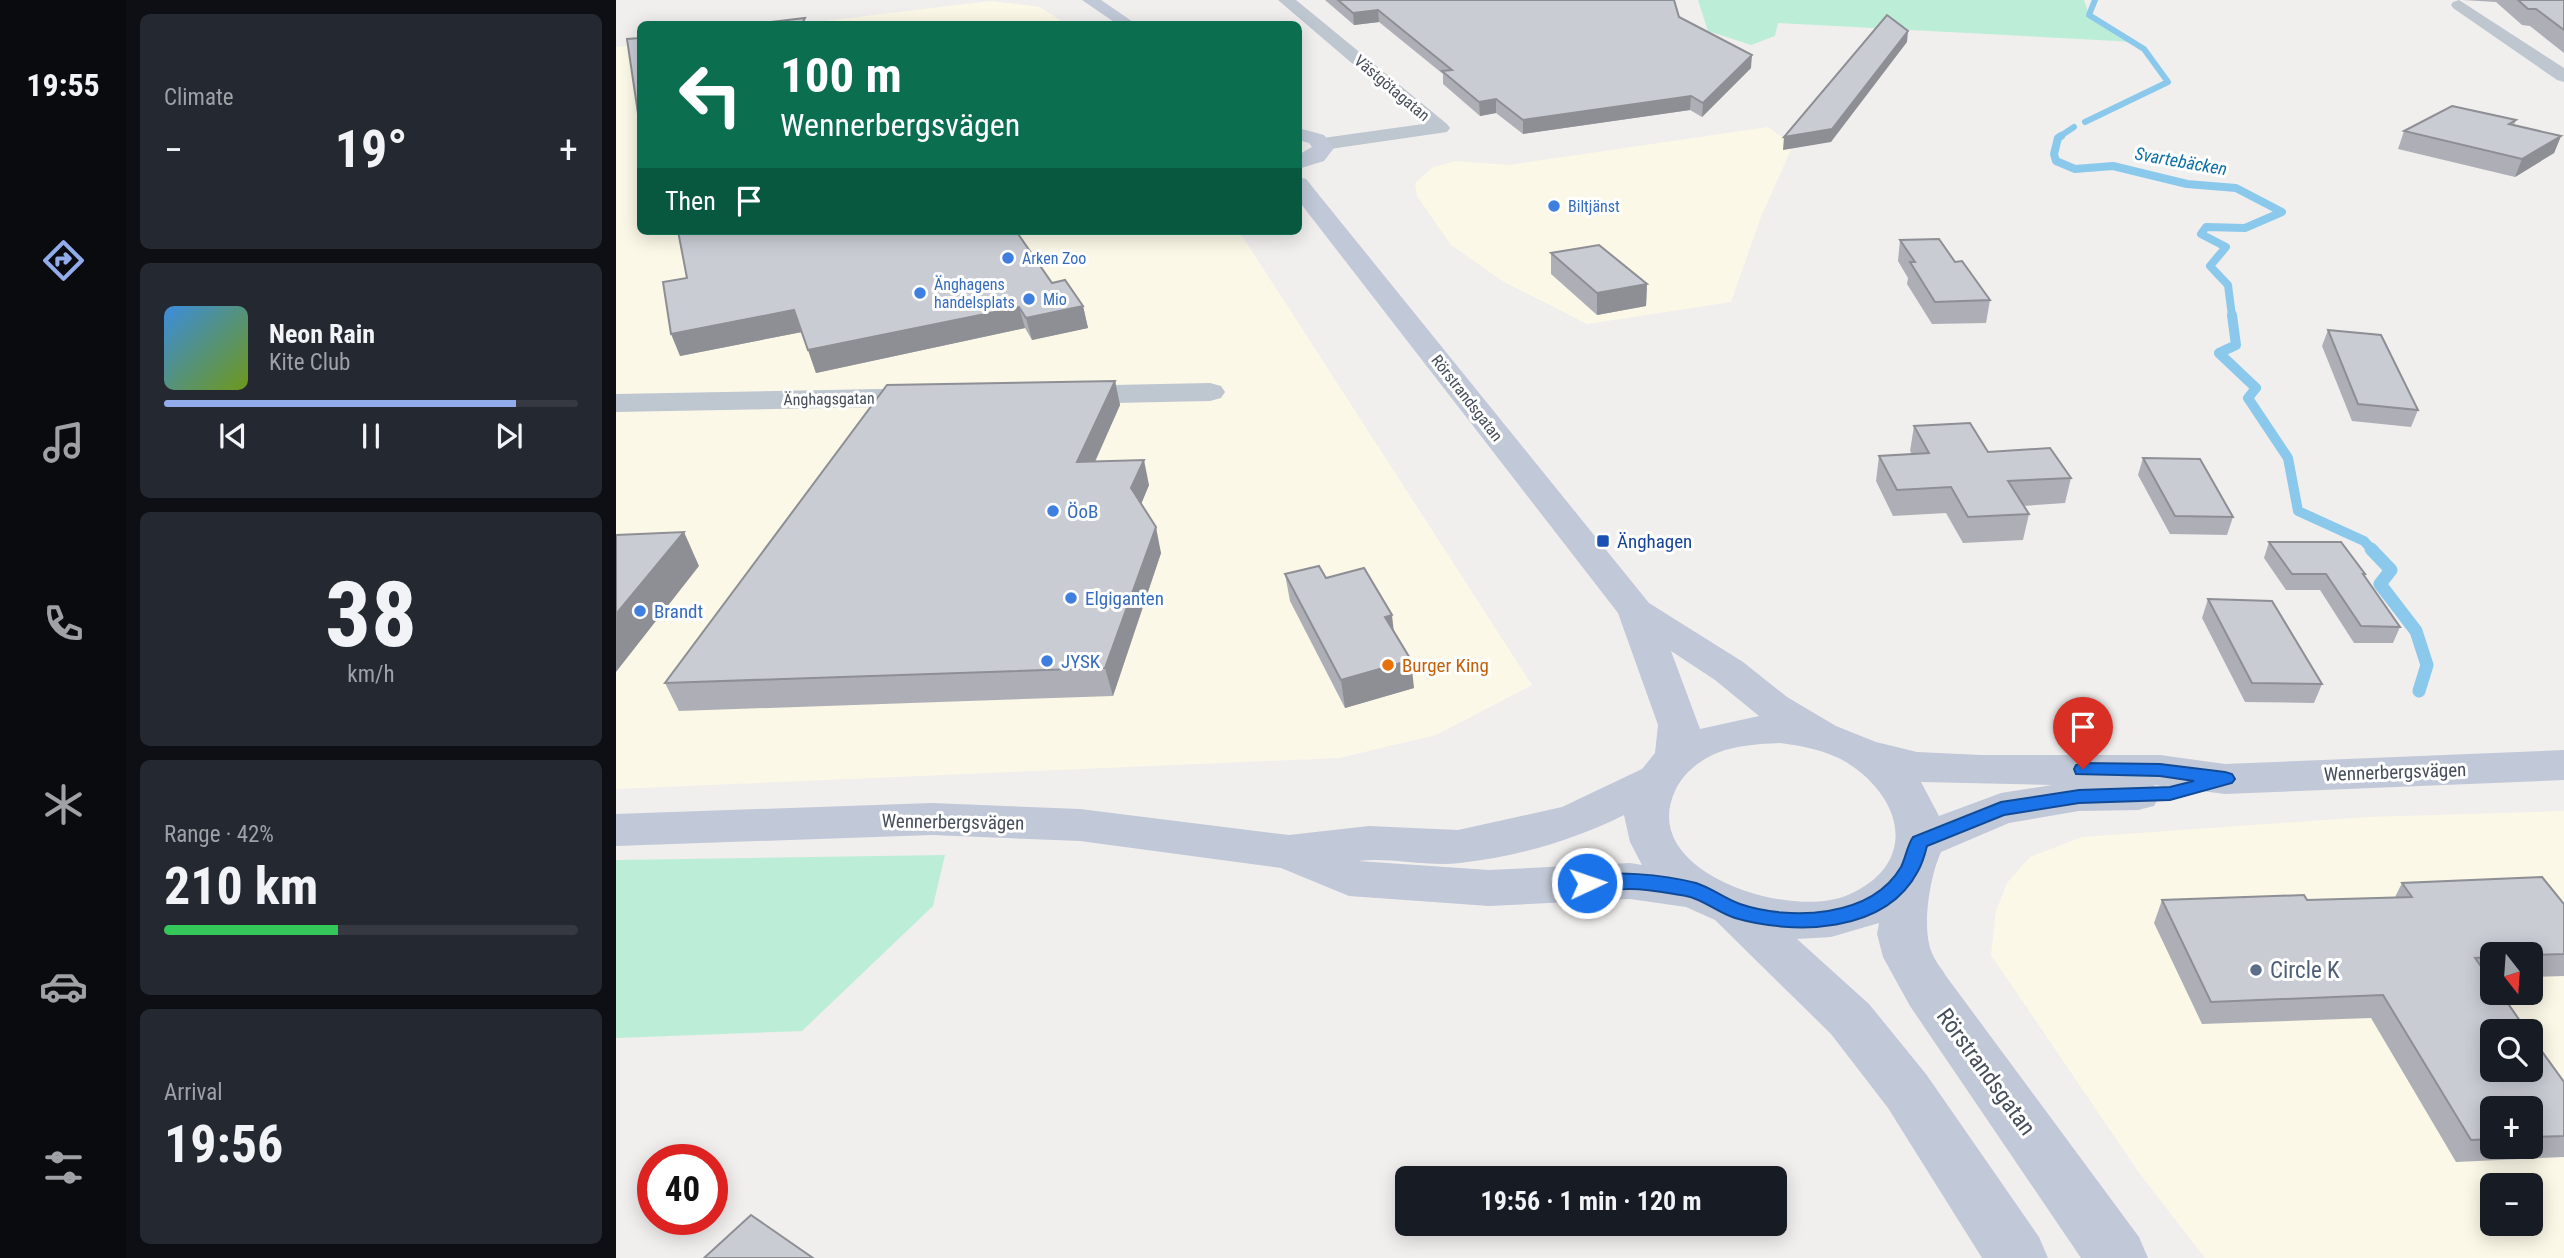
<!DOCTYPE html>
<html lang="en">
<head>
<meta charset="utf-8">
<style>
	:root { --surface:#171b24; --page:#242831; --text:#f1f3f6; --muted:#9ea1a6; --line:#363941; --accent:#91abeb }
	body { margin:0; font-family:"Roboto Condensed",sans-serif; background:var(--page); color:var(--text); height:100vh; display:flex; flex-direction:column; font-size:26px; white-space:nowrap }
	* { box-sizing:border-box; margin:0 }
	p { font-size:23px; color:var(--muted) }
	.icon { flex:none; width:38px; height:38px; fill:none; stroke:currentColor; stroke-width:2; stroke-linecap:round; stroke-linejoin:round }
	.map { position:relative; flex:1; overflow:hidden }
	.sheet { display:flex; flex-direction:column; gap:14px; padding:14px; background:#0d0f14; width:490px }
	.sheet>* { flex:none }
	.guide { position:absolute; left:21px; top:21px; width:665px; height:214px; border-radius:10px; box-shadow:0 4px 18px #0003; background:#0b6e4f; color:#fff; overflow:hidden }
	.needle { width:46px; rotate:163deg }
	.fabs { position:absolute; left:1864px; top:942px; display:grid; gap:14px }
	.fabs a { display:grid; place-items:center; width:63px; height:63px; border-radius:10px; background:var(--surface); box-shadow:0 4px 18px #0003; font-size:35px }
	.speed { position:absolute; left:21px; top:1144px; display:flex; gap:14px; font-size:35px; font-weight:700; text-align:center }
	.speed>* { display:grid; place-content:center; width:91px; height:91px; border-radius:50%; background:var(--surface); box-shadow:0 4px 18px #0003; line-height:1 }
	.speed .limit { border:10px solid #d22; background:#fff; color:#111 }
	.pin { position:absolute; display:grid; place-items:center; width:60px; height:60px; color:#fff; margin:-72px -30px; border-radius:50% 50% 50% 0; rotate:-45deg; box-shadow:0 0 7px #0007 }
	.pin .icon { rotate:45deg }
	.me { position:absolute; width:77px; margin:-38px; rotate:87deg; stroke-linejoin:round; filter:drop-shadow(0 0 5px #0008) }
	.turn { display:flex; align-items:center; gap:24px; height:147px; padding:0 28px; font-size:32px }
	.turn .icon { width:91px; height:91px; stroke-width:2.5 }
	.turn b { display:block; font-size:49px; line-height:60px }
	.then { display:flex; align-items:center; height:66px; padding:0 28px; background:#0003; gap:14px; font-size:26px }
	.big { font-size:52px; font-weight:700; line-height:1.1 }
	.sheet .widget { flex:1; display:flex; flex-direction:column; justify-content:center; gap:10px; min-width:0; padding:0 24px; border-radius:10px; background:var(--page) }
	.sheet .dial { align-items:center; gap:0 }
	.dial b { font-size:91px; line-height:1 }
	.song { display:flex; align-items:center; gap:21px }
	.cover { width:84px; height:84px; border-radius:10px; background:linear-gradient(135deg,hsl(210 70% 55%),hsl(80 70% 35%)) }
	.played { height:7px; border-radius:4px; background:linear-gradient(90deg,var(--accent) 85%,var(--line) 85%) }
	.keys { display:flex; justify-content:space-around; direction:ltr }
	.heat { display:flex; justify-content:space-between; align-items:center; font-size:38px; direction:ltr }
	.charge { height:10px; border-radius:5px; background:linear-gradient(90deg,#34c759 42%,var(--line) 0) }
	.trip { position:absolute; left:779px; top:1166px; width:392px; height:70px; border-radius:10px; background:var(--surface); box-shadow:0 4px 18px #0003; font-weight:700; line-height:70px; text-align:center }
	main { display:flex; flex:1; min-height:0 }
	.dock { display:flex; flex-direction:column; width:126px; justify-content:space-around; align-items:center; background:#090b0e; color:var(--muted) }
	.dock .icon { width:49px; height:49px }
	.dock .current { color:var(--accent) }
	.dock b { font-size:32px; color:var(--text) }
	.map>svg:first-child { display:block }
	.commercial { fill:#fbf8e7; fill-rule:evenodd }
	.green { fill:#bceed7 }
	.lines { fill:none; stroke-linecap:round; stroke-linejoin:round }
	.stream-far3 { stroke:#8ac9eb; stroke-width:6 }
	.stream-far2 { stroke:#8ac9eb; stroke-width:8 }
	.stream-far1 { stroke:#8ac9eb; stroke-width:10 }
	.stream { stroke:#8ac9eb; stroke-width:13 }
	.street { fill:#bec6d0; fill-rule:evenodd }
	.secondary { fill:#c1c8d7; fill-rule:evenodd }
	.wall { fill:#aeafb6; fill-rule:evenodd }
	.shaded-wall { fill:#8d8f94 }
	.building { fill:#caccd4; stroke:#8d8f94; stroke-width:2 }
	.route { fill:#1a73e8; stroke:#114b97; stroke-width:2 }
	.shop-dot { fill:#3f7fe0; stroke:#fff; stroke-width:2.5 }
	.transit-dot { fill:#1a4fb4; stroke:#fff; stroke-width:2.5 }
	.food-dot { fill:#e8710a; stroke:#fff; stroke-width:2.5 }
	.service-dot { fill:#5c6f8a; stroke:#fff; stroke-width:2.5 }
	.labels { text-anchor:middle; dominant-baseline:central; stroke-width:6; stroke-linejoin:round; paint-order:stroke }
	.far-street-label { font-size:16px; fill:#464e5b; stroke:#fff }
	.far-shop-label { font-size:16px; fill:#366cbe; stroke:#fff; text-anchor:start }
	.far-water-label { font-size:18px; font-style:italic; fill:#0e71a6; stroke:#fff }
	.shop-label { font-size:19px; fill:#366cbe; stroke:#fff; text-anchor:start }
	.transit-label { font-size:19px; fill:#164399; stroke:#fff; text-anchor:start }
	.food-label { font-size:19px; fill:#c56008; stroke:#fff; text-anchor:start }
	.street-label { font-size:19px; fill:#464e5b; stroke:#fff }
	.near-service-label { font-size:23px; fill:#4e5e75; stroke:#fff; text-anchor:start }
	.near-street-label { font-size:23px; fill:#464e5b; stroke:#fff }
</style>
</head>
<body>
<main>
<nav class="dock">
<b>19:55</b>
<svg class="icon current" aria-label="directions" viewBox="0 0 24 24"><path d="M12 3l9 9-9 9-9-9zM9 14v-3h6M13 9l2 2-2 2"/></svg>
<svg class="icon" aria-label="music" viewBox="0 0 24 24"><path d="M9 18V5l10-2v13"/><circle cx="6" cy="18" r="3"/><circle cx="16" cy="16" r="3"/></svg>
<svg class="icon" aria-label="phone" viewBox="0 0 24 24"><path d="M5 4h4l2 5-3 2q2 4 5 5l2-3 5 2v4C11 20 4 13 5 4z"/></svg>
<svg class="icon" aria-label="climate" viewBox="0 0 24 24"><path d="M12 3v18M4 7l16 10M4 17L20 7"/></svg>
<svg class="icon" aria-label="car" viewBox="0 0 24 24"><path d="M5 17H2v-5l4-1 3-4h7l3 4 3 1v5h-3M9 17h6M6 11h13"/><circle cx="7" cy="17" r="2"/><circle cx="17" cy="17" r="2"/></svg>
<svg class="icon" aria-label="filters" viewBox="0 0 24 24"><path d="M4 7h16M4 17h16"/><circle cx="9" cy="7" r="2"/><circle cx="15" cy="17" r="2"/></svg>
</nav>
<section class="sheet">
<div class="widget"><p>Climate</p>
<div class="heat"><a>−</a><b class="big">19°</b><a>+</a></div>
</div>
<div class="widget">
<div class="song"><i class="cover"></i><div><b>Neon Rain</b><p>Kite Club</p></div></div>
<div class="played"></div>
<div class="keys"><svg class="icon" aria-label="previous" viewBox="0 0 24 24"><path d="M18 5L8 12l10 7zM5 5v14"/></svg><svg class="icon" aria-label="pause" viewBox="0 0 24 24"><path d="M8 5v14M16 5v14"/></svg><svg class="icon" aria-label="next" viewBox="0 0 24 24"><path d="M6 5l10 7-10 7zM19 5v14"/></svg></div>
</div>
<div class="widget dial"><b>38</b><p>km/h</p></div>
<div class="widget"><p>Range · 42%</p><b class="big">210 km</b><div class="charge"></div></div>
<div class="widget"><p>Arrival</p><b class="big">19:56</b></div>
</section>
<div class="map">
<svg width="1948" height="1258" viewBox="0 0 1948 1258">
	<rect width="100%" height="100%" fill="#f1eeee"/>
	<g class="commercial">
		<path d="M375 1 424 7 450 24H183Z"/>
		<path d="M24 44V231H623L916 685 820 735 723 758 0 789V47Z"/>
		<path d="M1152 127 1177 145 1145 217 1115 302 971 324 888 282 835 245 801 196 799 183 816 168 839 161 893 165Z"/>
		<path d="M1948 811V1258H1589L1524 1174 1375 955 1380 911 1391 883 1414 857 1466 837 1752 817ZM1876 954H1914V992H1876ZM1876 1031H1914V1069H1876ZM1876 1108H1914V1146H1876ZM1876 1185H1914V1223H1876Z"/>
	</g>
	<g class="green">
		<path d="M1082 0H1468L1473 15 1519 42 1162 23 1159 36 1135 45 1092 31Z"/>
		<path d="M329 855 317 906 186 1031 0 1038V860Z"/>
	</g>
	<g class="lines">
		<g class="stream-far3">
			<path d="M1469 122 1552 82 1528 49 1473 15 1479 0"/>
			<path d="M1443 137 1458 127"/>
		</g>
		<path class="stream-far2" d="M1445 136 1442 138 1438 154 1440 161 1459 169 1497 166 1571 184 1620 188 1666 212 1629 228 1590 227 1585 234 1610 247 1594 266 1612 285 1616 316"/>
		<path class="stream-far1" d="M1616 315 1620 345 1603 353 1640 388 1632 398 1672 458 1682 511 1748 541 1757 551"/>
		<path class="stream" d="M1755 549 1775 570 1764 584 1800 631 1811 665 1803 691"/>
		<g class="street">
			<path d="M662 0H680L831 124 834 128 831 132 707 150 700 148 696 144 700 140 707 138 807 124Z"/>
			<path d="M1843 0 1948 68V82L1941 80 1837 8 1835 5 1837 2Z"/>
			<path d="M594 383 605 386 609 392 605 398 594 401 449 404 438 401 434 395 438 389 449 386Z"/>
			<path d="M315 388 326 391 330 397 326 403 315 406 0 412V394Z"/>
		</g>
		<g class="secondary">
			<path d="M466 0H485L520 24H501Z"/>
			<path d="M682 128 708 135 718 148 708 161 682 169V155L696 147 693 143 682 140Z"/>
			<path d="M682 177 690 179 1033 603 1127 662 1171 697 1220 726 1260 742 1301 752 1365 755H1544L1609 764 1948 750V780L1609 794 1538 785 1544 795 1538 806 1522 810 1463 811 1393 823 1325 852C1314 876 1305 928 1316 953 1319 961 1326 969 1330 976L1523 1237 1532 1258H1465L1294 1006 1267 957 1261 934 1263 923 1215 937 1181 939 1253 1004 1310 1074 1423 1237 1432 1258H1366L1272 1108 1215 1034 1099 920 1070 907 1014 899 873 906 733 896 665 868 464 841 316 835 0 846V814L316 803 464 809 673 835 753 826 842 830 946 807 1026 769 1039 753 1042 725 1002 613 682 200ZM1055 651 1099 680 1143 716 1084 729ZM1164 743C1187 746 1209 750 1230 762 1288 798 1303 864 1232 895 1213 903 1188 903 1169 900 1119 895 1029 856 1059 791 1067 773 1084 760 1101 753 1121 745 1143 744 1164 743ZM1305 782 1436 785 1385 793 1323 816ZM1008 815 1014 842 1026 865 1014 863 873 870 742 861C775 857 810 867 844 863 899 857 959 840 1008 815Z"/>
		</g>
	</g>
	<g class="wall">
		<path d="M709 0H1058L1063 17 1135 68 1086 117 1074 110 907 134 880 113 864 116 827 84V74L763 22 738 25Z"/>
		<path d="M1847 0H1948V53L1914 26 1906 25 1880 2Z"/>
		<path d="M1900 120 1898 125 1945 136 1938 153 1899 177 1782 149 1788 131Z"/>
		<path d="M1284 240 1339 262 1374 300 1370 323 1316 324 1291 284 1292 278 1282 261Z"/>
		<path d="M935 253 1031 284 1030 306 981 315 935 274Z"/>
		<path d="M71 278 436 283 467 306 472 328 416 340 409 328 200 373 186 332 64 356Z"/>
		<path d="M1712 330 1802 410 1795 427 1736 421 1706 346Z"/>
		<path d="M499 381 504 405 479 462 533 485 525 504 545 553 497 696 63 711 49 683Z"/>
		<path d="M1298 426 1372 452 1455 478 1449 503 1407 506 1413 514 1407 540 1347 543 1330 513 1277 516 1260 481 1263 456 1296 454 1294 451Z"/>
		<path d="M1527 458 1617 517 1611 535 1554 534 1522 475Z"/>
		<path d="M1653 542 1749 574 1748 576 1784 627 1777 643H1738L1704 590H1670L1648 558Z"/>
		<path d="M669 574 710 578 778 632 798 688 729 708 674 601Z"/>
		<path d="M1592 599 1706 684 1698 703 1629 702 1586 618Z"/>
		<path d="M1786 883 1948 904V976L1914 977V954H1876V979H1874L1948 1082V1157L1840 1162 1755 1018 1586 1024 1538 923 1546 900H1691L1779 897ZM1876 1108H1914V1146H1876Z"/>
	</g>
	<g class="shaded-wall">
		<path d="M762 10 763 22 738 25 737 13Z"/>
		<path d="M1292 31 1291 42 1215 142 1167 150 1168 137Z"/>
		<path d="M1136 55 1135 68 1086 117 1087 103Z"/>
		<path d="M1075 96 1074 110 907 134V120Z"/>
		<path d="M880 99V113L864 116 863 102Z"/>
		<path d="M1945 136 1938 153 1899 177 1906 159Z"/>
		<path d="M1031 284 1030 306 981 315V293Z"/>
		<path d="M467 306 472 328 416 340 410 318Z"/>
		<path d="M403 307 409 328 200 373 192 350Z"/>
		<path d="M178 310 186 332 64 356 55 334Z"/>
		<path d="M499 381 504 405 467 488 461 462Z"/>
		<path d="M528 460 533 485 521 514 515 488Z"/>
		<path d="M540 527 545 553 497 696 489 668Z"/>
		<path d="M68 532 83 566 0 672V614Z"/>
		<path d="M776 615 779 642 769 617Z"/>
		<path d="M795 660 798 688 729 708 725 680Z"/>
	</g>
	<g class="building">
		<path d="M722 0H1058L1063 17 1136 55 1087 103 1075 96 907 120 880 99 863 102 826 71 836 70 762 10 737 13Z"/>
		<path d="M1902 0H1948V30L1920 9H1912Z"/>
		<path d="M1271 15 1292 31 1216 129 1168 137Z"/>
		<path d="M189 18 186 24H138Z"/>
		<path d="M24 38V127L11 39Z"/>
		<path d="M1836 106 1900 120 1893 124 1945 136 1906 159 1788 131Z"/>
		<path d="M62 231H400L436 283 449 280 467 306 410 318 403 307 192 350 178 310 55 334 47 282 71 278Z"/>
		<path d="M1323 239 1339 262 1346 261 1374 300 1319 302 1294 262H1299L1284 240Z"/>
		<path d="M983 245 1031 284 981 293 935 253Z"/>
		<path d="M1712 330 1765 335 1802 410 1742 404Z"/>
		<path d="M499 381 461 462 528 460 515 488 540 527 489 668 49 683 271 385Z"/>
		<path d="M1354 423 1372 452 1434 448 1455 478 1392 481 1413 514 1352 517 1335 487 1281 490 1263 456 1313 453 1298 426Z"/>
		<path d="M1527 458 1584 459 1617 517 1559 516Z"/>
		<path d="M68 532 0 614V535Z"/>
		<path d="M1653 542H1725L1749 574H1747L1784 627 1745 626 1710 574H1676Z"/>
		<path d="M703 566 710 578 748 568 776 615 769 617 795 660 725 680 669 574Z"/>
		<path d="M1592 599 1656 601 1706 684 1636 683Z"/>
		<path d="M1926 877 1948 904V954L1914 955V954H1876V957L1859 958 1876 982V992H1884L1911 1031H1876V1069H1914V1035L1948 1082V1136L1914 1137V1108H1876V1139L1855 1140 1767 995 1595 1002 1546 900 1688 895 1691 900 1796 897 1786 883Z"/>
		<path d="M135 1215 197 1258H88Z"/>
	</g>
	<path class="route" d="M1467 763 1544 764 1609 772 1616 774 1619 779 1616 783 1554 800 1463 803 1388 815 1311 846C1309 854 1306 864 1302 871 1269 934 1178 935 1119 918 1102 913 1087 899 1070 896 1051 893 1030 888 1011 889 996 889 979 893 964 889L961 883 964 878C994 869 1049 875 1080 883 1096 888 1109 899 1124 904 1174 921 1255 918 1285 867 1290 857 1291 846 1297 837L1385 802 1463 790 1554 787 1578 781 1544 776 1460 774 1458 769 1460 765Z"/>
	<g class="shop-dot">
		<circle cx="938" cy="206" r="7"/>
		<circle cx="392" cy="258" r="7"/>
		<circle cx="304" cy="293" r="7"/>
		<circle cx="413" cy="299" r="7"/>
		<circle cx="437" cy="511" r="7"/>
		<circle cx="455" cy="598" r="7"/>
		<circle cx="24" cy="611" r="7"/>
		<circle cx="431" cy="661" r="7"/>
	</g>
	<rect class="transit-dot" x="980" y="534" width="14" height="14" rx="3.5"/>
	<circle class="food-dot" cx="772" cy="665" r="7"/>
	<circle class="service-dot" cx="1640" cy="970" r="7"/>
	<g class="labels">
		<g class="far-street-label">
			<text transform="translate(776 88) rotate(40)">Västgötagatan</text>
			<text transform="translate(851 398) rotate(52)">Rörstrandsgatan</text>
			<text transform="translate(213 399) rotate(-1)">Änghagsgatan</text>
		</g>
		<g class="far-shop-label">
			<text x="952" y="206">Biltjänst</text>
			<text x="406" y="258">Arken Zoo</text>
			<text x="318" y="284">Änghagens<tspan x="318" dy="18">handelsplats</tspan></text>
			<text x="427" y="299">Mio</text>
		</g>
		<g class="far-water-label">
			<text transform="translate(1565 161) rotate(10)">Svartebäcken</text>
		</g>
		<g class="shop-label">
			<text x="451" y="511">ÖoB</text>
			<text x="469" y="598">Elgiganten</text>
			<text x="38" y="611">Brandt</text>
			<text x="445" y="661">JYSK</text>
		</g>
		<g class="transit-label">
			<text x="1001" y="541">Änghagen</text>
		</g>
		<g class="food-label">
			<text x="786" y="665">Burger King</text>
		</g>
		<g class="street-label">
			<text transform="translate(1779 772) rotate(-2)">Wennerbergsvägen</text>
			<text transform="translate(337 822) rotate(1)">Wennerbergsvägen</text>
		</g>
		<g class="near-service-label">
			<text x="1654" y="970">Circle K</text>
		</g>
		<g class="near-street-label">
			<text transform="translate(1370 1072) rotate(54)">Rörstrandsgatan</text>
		</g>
	</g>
</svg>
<div class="fabs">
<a><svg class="needle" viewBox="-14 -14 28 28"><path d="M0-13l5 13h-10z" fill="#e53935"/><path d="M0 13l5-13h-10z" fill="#9ea1a6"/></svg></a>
<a><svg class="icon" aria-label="search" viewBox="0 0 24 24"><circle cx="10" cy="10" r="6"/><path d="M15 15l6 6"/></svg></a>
<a>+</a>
<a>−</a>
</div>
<div class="speed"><div class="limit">40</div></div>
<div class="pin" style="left:1467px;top:769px;background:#d93025"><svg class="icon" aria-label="arrive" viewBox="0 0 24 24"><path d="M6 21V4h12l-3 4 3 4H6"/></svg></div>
<svg class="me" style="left:971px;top:883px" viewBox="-20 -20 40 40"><circle r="17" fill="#1a73e8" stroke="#fff" stroke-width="3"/><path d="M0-11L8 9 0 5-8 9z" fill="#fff"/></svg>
<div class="trip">19:56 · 1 min · 120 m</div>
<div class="guide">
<div class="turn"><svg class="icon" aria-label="left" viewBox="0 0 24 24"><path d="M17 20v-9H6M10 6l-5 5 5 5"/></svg><div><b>100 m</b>Wennerbergsvägen</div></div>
<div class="then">Then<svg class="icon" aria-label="arrive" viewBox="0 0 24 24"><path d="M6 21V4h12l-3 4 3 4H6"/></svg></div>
</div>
</div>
</main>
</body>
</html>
